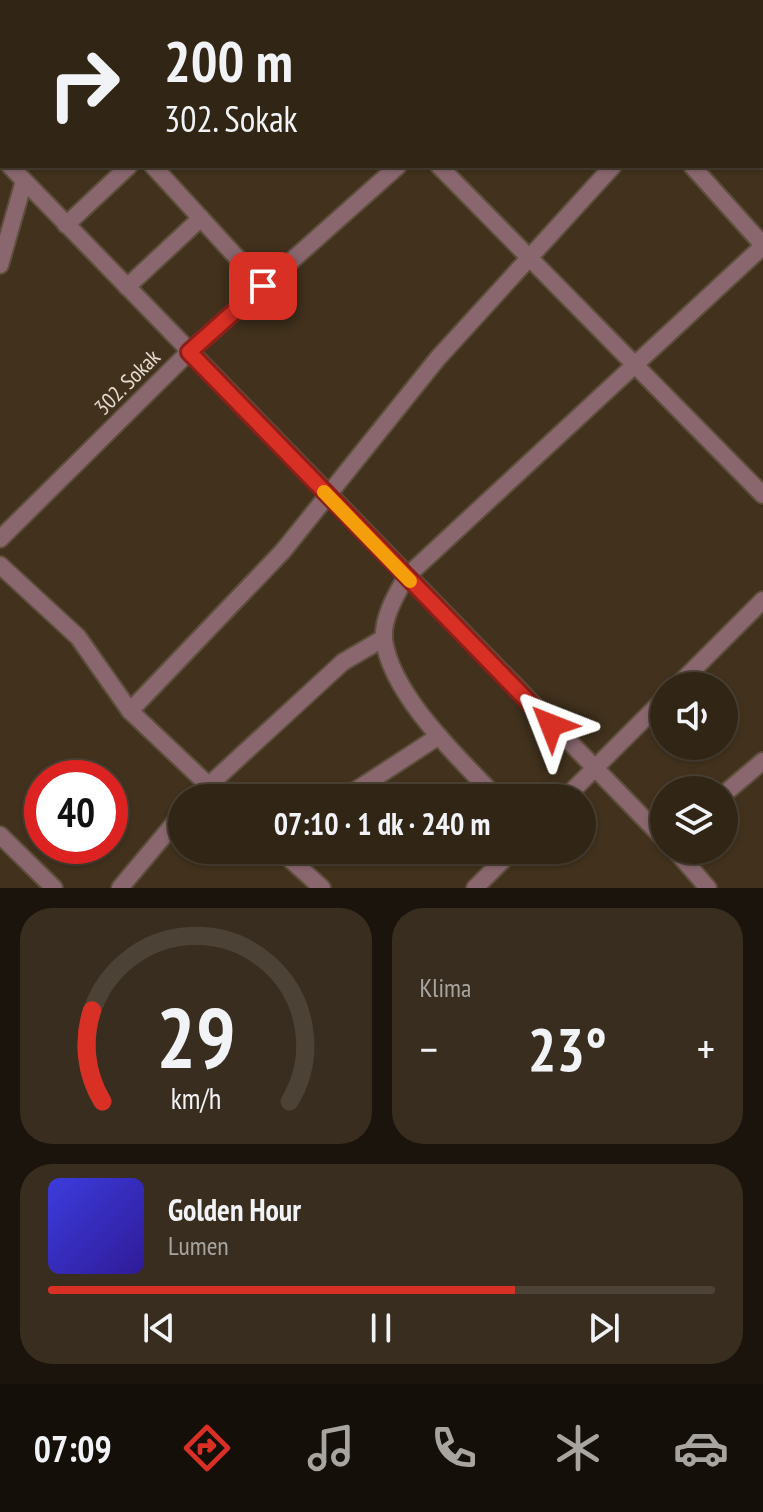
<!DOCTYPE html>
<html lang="tr">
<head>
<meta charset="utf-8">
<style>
	:root { --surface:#312516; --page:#392d1f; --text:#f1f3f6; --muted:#a8a5a1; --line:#4c4235; --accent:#d93025 }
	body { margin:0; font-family:"PT Sans Narrow",sans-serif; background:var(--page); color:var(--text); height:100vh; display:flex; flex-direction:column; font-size:30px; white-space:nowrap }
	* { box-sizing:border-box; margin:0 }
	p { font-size:26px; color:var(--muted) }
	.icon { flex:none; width:44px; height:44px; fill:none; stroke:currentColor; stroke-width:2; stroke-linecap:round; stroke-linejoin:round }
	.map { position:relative; height:888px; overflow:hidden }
	.drawer { display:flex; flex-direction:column; gap:20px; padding:20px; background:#1b140c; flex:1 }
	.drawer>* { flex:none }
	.banner { position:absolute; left:0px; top:0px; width:764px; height:168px; box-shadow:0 2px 6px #0004,0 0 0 2px var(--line); background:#312516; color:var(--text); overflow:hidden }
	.controls { position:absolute; left:650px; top:672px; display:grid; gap:16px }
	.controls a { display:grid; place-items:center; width:88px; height:88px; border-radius:50%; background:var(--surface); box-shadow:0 2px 6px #0004,0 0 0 2px var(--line); font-size:40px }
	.speed { position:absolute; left:24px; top:760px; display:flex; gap:16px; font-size:40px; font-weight:700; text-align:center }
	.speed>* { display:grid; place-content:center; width:104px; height:104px; border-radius:50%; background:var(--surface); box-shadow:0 2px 6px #0004,0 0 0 2px var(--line); line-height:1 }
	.speed .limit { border:12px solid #d22; background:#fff; color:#111 }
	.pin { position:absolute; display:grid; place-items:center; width:68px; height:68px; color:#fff; margin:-34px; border-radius:16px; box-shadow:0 4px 12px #0006 }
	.me { position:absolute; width:88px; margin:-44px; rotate:315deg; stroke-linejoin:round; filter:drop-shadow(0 0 6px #0008) }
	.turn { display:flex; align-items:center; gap:28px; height:168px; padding:0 32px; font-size:36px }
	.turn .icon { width:104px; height:104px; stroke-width:2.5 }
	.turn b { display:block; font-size:56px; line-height:68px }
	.big { font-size:60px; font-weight:700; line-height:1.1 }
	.drawer .tile { flex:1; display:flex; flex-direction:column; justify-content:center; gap:12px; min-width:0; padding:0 28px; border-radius:32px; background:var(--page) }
	.drawer .dial { align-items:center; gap:0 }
	.dial svg { height:208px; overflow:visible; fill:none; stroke:var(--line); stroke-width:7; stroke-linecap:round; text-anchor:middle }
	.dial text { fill:var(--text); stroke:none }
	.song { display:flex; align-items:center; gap:24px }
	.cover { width:96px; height:96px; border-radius:12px; background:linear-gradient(135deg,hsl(240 70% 55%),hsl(250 70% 35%)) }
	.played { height:8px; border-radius:4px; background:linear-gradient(90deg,var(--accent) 70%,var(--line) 70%) }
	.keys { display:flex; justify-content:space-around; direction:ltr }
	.heat { display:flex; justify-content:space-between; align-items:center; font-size:44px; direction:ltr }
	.drawer .tiles { flex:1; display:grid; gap:20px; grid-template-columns:1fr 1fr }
	.tile:last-child { grid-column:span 2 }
	.trip { position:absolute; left:168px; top:784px; width:428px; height:80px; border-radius:40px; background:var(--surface); box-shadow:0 2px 6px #0004,0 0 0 2px var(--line); font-weight:700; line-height:80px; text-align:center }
	.tabs { display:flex; height:128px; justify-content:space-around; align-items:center; background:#140f09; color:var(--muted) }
	.tabs .icon { width:56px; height:56px }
	.tabs .selected { color:var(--accent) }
	.tabs b { font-size:36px; color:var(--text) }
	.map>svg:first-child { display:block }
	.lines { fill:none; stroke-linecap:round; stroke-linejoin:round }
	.minor-casing { stroke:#5e4f3d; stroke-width:20 }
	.tertiary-casing { stroke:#5e4f3d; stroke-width:20 }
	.minor { stroke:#8a676f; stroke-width:16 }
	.tertiary { stroke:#8a676f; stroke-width:16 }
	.route-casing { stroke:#8d1f18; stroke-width:20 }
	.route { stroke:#d93025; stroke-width:14 }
	.slow { stroke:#f59e0b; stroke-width:14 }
	.labels { text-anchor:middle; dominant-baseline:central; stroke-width:8; stroke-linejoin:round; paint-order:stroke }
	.street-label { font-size:22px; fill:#e4dacd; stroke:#41311d }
</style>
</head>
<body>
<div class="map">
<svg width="763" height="888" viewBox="0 0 763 888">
	<rect width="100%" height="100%" fill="#41311d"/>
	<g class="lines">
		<g class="minor-casing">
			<g id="minor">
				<path d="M3 0 4 2"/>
				<path d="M755 0 757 2"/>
				<path d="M140 2 142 0"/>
				<path d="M277 2 279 0"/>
				<path d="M0 148 2 146"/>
				<path d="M153 166 263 286"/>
				<path d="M439 166 763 495"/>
				<path d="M692 166 763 245"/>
				<path d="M66 225 129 166"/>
				<path d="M0 265 24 181"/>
				<path d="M127 287 201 218"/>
				<path d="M0 539 189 352 398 166"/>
				<path d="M0 565 78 637 130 711 222 798"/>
				<path d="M677 686 763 600"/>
				<path d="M130 711 283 551 438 358 613 166"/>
				<path d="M724 794 763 761"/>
				<path d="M195 798 343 662 384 638"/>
				<path d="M344 798 439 736"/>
				<path d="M497 798C459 758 392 696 384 640 382 618 396 595 406 577L763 246"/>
				<path d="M565 798 664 699"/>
				<path d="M280 850 322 888"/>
				<path d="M120 888 182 814"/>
				<path d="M475 888 513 850"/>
			</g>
		</g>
		<g class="tertiary-casing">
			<g id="tertiary">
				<path d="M10 166 664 839"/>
				<path d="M0 835 54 888"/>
				<path d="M675 850 708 888"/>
			</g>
		</g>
		<use href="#minor" class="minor"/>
		<use href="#tertiary" class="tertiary"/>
	</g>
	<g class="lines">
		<g class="route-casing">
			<path id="route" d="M263 286 189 352 551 725"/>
		</g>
		<use href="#route" class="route"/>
		<path class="slow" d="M324 492 410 581"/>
	</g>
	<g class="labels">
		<g class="street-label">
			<text transform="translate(127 382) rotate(-45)">302. Sokak</text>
		</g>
	</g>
</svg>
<div class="controls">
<a><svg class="icon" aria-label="sound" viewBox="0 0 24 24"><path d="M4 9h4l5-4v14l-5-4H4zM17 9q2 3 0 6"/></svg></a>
<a><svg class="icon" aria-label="layers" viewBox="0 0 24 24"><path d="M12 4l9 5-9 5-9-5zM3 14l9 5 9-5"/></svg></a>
</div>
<div class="speed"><div class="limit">40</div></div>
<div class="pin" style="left:263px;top:286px;background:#d93025"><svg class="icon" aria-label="arrive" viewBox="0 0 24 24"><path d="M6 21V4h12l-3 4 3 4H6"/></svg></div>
<svg class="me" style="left:551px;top:725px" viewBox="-20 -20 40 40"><path d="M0-17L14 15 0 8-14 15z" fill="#d93025" stroke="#fff" stroke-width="4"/></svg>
<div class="trip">07:10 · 1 dk · 240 m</div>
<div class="banner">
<div class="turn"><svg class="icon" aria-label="right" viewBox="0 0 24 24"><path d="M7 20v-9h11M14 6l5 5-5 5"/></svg><div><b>200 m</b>302. Sokak</div></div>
</div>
</div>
<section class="drawer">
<div class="tiles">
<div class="tile dial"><svg viewBox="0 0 100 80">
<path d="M14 69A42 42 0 1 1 86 69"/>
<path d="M14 69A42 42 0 0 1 10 34" stroke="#d93025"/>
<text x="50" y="56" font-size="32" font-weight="700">29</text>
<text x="50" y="72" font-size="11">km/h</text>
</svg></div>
<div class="tile"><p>Klima</p>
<div class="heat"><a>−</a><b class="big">23°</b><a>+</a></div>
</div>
<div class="tile">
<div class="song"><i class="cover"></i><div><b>Golden Hour</b><p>Lumen</p></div></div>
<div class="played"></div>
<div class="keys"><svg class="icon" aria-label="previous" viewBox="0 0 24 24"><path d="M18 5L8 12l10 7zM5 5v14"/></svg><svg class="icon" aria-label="pause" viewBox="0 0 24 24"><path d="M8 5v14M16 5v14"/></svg><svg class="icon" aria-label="next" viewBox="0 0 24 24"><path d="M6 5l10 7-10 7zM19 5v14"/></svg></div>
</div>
</div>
</section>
<nav class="tabs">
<b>07:09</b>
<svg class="icon selected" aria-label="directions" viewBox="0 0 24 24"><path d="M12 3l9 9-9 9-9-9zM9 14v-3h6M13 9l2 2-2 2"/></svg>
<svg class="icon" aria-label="music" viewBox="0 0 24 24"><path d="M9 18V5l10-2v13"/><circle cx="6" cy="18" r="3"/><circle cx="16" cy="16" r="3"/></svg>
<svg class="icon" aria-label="phone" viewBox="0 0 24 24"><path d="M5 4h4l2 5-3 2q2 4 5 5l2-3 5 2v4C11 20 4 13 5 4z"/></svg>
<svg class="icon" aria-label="climate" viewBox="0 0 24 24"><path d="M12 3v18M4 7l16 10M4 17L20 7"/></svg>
<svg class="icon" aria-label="car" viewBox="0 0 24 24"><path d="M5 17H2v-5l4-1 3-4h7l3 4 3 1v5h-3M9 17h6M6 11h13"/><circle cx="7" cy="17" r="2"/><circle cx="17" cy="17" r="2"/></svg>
</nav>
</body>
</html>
